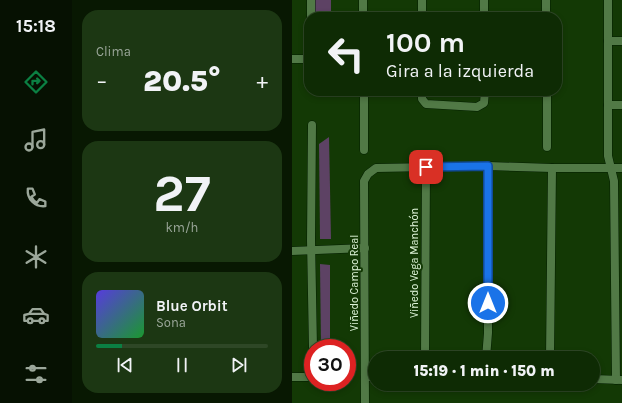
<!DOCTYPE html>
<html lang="es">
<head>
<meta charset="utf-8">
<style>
	:root { --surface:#0e2b04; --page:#1c3713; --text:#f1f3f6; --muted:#9ba79a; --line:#2e4726; --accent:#0b8043 }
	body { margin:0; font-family:Karla,sans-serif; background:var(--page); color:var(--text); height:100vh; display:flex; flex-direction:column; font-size:15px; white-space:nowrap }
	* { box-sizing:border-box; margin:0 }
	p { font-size:13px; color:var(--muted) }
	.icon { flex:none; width:22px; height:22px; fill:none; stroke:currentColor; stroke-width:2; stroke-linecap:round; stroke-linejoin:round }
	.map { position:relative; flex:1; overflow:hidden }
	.sheet { display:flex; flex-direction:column; gap:10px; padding:10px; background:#081802; width:220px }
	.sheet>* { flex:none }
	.guide { position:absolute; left:12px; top:12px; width:258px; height:84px; border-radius:16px; box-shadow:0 2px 6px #0003,0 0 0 1px var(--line); background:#0e2b04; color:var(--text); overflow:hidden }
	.speed { position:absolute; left:12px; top:339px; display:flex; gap:8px; font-size:20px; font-weight:700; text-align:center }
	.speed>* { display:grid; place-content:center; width:52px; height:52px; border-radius:50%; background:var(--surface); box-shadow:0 2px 6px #0003,0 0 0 1px var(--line); line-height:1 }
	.speed .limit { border:6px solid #d22; background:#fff; color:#111 }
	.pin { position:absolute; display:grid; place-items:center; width:34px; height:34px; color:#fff; margin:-17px; border-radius:8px; box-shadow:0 2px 6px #0006 }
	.me { position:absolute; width:44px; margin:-22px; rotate:0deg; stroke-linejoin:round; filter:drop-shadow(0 0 3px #0008) }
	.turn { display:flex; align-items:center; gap:14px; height:84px; padding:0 16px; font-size:18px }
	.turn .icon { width:52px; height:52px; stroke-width:2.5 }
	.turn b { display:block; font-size:28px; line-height:34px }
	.big { font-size:30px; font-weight:800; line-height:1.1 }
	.sheet .widget { flex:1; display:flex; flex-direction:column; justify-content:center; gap:6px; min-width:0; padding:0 14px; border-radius:16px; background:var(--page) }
	.sheet .dial { align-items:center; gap:0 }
	.dial b { font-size:52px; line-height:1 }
	.song { display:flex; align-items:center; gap:12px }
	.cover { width:48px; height:48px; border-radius:6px; background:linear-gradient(135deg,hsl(250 70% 55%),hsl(130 70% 35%)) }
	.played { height:4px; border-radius:2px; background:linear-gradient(90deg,var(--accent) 15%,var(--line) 15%) }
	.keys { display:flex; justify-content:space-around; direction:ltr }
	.heat { display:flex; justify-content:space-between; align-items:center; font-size:22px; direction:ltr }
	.trip { position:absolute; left:76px; top:351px; width:232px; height:40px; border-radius:20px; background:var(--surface); box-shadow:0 2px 6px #0003,0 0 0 1px var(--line); font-weight:800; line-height:40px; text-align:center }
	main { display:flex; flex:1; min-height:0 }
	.menu { display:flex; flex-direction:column; width:72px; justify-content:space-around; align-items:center; background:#061102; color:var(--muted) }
	.menu .icon { width:28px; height:28px }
	.menu .selected { color:var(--accent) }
	.menu b { font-size:18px; color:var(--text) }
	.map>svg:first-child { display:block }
	.green { fill:#5d4264 }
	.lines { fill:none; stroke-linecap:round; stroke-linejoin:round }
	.minor-casing { stroke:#031e00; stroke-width:9 }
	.minor { stroke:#517946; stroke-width:8 }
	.route-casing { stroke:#114b97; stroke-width:10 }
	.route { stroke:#1a73e8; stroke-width:7 }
	.labels { text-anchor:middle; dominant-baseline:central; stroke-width:4; stroke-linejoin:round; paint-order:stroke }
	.street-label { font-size:11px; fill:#ddf3d7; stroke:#133905 }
</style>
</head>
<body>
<main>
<nav class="menu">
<b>15:18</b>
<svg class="icon selected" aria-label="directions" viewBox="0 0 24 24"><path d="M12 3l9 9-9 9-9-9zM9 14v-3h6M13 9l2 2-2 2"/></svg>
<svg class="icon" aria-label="music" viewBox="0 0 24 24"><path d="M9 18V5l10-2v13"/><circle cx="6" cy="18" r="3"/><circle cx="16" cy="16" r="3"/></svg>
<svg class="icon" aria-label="phone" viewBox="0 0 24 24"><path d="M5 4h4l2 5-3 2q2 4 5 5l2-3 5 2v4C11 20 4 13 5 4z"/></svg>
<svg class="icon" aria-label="climate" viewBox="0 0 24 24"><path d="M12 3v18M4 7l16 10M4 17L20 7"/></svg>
<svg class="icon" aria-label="car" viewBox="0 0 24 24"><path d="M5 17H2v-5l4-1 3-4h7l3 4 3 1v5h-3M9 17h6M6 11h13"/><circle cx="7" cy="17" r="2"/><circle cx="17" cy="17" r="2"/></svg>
<svg class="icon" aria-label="filters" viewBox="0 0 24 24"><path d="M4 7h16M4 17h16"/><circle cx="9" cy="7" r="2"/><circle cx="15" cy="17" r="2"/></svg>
</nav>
<section class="sheet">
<div class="widget"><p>Clima</p>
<div class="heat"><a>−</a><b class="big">20.5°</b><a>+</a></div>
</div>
<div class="widget dial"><b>27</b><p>km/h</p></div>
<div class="widget">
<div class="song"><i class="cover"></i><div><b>Blue Orbit</b><p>Sona</p></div></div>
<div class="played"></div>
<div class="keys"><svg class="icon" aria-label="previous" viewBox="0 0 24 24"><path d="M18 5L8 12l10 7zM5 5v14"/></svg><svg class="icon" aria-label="pause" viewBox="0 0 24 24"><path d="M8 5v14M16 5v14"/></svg><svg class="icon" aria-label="next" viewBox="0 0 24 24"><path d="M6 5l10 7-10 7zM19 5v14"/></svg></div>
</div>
</section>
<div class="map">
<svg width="330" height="403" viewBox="0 0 330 403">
	<rect width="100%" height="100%" fill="#133905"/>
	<g class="green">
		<rect x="23" y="0" width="16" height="17"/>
		<path d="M135 91H183V94L179 97 137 95Z"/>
		<path d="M37 137 39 239H28L27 144Z"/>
		<path d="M28 264 38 265V348H29Z"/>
	</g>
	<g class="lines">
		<g class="minor-casing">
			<g id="minor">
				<path d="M19 0V17"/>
				<path d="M71 0V17"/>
				<path d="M192 0V17"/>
				<path d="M254 0V17"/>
				<path d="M316 0V156L322 181 324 380"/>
				<path d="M130 17V0"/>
				<path d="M316 41H330"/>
				<path d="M0 59H14L17 58"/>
				<path d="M72 91V150"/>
				<path d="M130 91V99L134 104 185 107 192 103 193 91"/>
				<path d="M255 91V147"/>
				<path d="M316 105H330"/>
				<path d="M20 125 19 240 21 348"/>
				<path d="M0 251 73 248"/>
				<path d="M133 358 134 167"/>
				<path d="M194 358 196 333V166"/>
				<path d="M258 358 260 168"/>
				<path d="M0 377H16L21 373"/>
				<path d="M73 377H83"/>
				<path d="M301 379 330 380"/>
				<path d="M73 403 72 181 76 174 84 168 196 166 260 168H330"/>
			</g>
		</g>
		<use href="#minor" class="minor"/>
	</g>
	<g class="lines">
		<g class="route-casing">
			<path id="route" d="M134 167 196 166V303"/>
		</g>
		<use href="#route" class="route"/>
	</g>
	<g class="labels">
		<g class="street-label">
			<text transform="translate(122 263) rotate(-90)">Viñedo Vega Manchón</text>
			<text transform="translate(62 283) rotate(-90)">Viñedo Campo Real</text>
		</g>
	</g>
</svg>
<div class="speed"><div class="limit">30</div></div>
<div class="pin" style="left:134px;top:167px;background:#d93025"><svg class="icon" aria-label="arrive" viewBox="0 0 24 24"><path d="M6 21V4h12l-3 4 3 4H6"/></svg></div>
<svg class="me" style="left:196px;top:303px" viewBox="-20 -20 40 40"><circle r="17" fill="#1a73e8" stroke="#fff" stroke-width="3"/><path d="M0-11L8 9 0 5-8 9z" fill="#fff"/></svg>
<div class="trip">15:19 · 1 min · 150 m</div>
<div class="guide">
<div class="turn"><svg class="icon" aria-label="left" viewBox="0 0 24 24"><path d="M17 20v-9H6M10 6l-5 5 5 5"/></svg><div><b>100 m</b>Gira a la izquierda</div></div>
</div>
</div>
</main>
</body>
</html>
